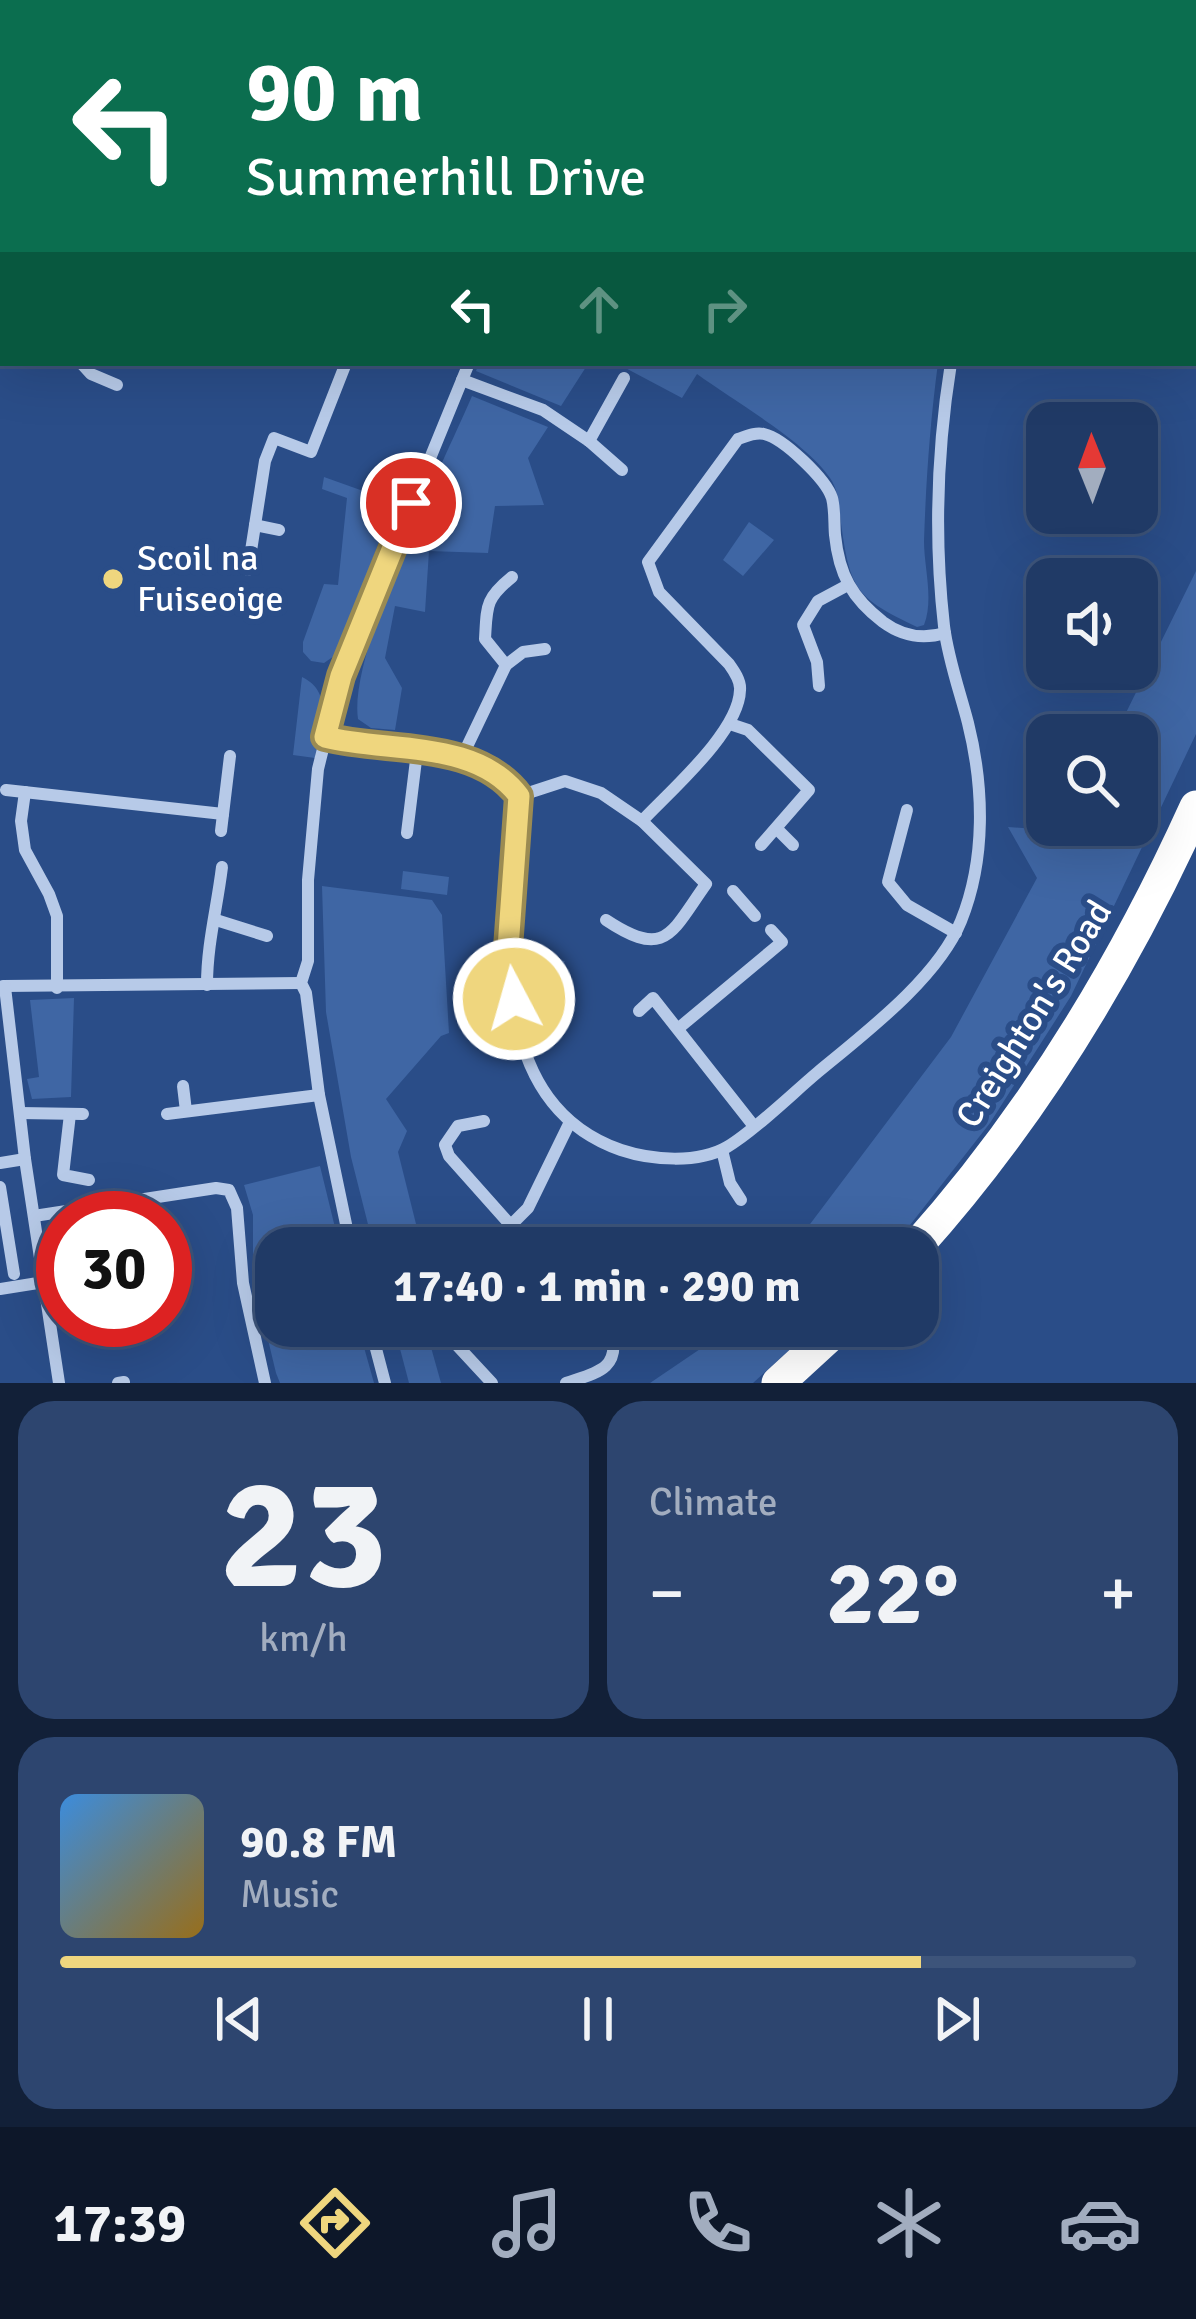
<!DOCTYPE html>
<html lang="en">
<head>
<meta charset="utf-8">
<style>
	:root { --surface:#203a66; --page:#2d456f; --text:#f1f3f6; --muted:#a2adbf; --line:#3d547a; --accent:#efd67e }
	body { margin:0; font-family:Signika,sans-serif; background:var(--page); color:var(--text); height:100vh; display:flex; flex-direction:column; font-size:45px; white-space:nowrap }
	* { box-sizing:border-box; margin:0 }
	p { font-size:39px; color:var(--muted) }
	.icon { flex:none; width:66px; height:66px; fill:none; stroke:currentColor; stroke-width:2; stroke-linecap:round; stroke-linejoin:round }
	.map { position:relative; height:1383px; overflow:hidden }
	.panel { display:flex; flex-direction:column; gap:18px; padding:18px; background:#122038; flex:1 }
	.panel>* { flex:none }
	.top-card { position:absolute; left:0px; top:0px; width:1197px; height:366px; box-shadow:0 12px 48px #0002,0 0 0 3px var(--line); background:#0b6e4f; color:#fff; overflow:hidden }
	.needle { width:78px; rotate:359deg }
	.buttons { position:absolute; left:1026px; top:402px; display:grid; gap:24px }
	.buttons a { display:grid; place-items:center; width:132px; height:132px; border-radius:24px; background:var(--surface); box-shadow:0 12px 48px #0002,0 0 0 3px var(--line); font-size:60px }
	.speed { position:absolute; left:36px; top:1191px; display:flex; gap:24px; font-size:60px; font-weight:700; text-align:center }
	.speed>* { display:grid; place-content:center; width:156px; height:156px; border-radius:50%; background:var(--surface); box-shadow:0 12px 48px #0002,0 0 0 3px var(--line); line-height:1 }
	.speed .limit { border:18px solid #d22; background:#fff; color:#111 }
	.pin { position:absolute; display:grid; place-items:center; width:102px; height:102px; color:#fff; margin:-51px; border:6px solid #fff; border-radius:50%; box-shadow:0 3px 12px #0007 }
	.me { position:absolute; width:132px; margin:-66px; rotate:354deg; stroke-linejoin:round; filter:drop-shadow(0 0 9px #0008) }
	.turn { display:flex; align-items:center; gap:42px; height:252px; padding:0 48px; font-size:54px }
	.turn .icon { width:156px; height:156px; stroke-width:2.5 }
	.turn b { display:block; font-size:84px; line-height:102px }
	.lanes { display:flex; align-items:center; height:114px; padding:0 48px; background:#0003; justify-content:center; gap:60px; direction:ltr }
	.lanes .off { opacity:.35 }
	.big { font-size:90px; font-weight:800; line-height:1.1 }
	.panel .card { flex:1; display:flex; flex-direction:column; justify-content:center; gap:18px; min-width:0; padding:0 42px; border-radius:36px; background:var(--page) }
	.panel .dial { align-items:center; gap:0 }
	.dial b { font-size:156px; line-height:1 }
	.song { display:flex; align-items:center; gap:36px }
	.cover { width:144px; height:144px; border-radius:18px; background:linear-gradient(135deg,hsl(210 70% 55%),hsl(40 70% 35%)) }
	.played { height:12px; border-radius:6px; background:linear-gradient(90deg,var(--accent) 80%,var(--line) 80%) }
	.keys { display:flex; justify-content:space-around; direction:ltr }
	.heat { display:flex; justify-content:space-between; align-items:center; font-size:66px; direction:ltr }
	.panel .tiles { flex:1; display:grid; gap:18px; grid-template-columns:1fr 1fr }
	.card:last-child { grid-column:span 2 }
	.trip { position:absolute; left:255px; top:1227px; width:684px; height:120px; border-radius:36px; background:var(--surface); box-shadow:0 12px 48px #0002,0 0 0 3px var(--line); font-weight:800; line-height:120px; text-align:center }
	.tabs { display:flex; height:192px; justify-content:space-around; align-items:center; background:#0d1729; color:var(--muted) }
	.tabs .icon { width:84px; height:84px }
	.tabs .active { color:var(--accent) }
	.tabs b { font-size:54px; color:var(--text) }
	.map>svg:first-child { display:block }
	.green { fill:#3f66a4 }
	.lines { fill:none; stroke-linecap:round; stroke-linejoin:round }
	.river { stroke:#4c648f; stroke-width:27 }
	.street { stroke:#b7cae8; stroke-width:12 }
	.highway { stroke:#fff; stroke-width:33 }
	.route-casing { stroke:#9b8b52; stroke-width:30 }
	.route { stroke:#efd67e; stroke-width:21 }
	.poi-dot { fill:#efd67e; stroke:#2a4d88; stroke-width:4.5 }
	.labels { text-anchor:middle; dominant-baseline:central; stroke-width:12; stroke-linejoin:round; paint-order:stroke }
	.poi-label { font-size:36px; fill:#fff; stroke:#2a4d88; text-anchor:start }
	.street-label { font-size:36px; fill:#fff; stroke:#2a4d88 }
</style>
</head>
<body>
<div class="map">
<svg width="1196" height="1383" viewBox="0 0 1196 1383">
	<rect width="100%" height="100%" fill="#2a4d88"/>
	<g class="green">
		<path d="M544 0H949L948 3Z"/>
		<path d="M479 363H599L586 367 561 406 476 371Z"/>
		<path d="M616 363H938C930 423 926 481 924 541 924 568 934 599 924 625L917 627C857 598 850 591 841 523 839 507 839 491 830 478 806 442 734 401 697 374L682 398Z"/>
		<path d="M472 396 548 427 528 458 544 505 495 506 488 553 429 551 425 612 395 606 385 658 402 688 395 730 371 728 358 719C348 653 443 464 472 396Z"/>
		<path d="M324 477 394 502 337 654 324 663 311 661 303 652V642L324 584 338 585 347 498 322 489Z"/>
		<path d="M749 522 774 540 743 576 723 560Z"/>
		<path d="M1196 571V734L1071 996 990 1123 892 1248H792L951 1037 1037 878 1008 827 1062 831 1066 825H1137V735H1115Z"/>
		<path d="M302 677C335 693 320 728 315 758L293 755Z"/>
		<path d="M403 871 449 877 447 895 401 889Z"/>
		<path d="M322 886 432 900 442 915 449 1033 441 1036 386 1099 407 1131 398 1152 416 1224 417 1248H374L351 1157 326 1012Z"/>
		<path d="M522 955 565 961 548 993 532 992 525 979Z"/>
		<path d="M74 998 71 1097 32 1099 27 1079 39 1077 30 1000Z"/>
		<path d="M320 1166 340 1248H276V1326H358L374 1383H280L276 1373 253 1277V1215L244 1185Z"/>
		<path d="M394 1326H425L441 1383H409Z"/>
		<path d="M734 1326H816L753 1383H650Z"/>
	</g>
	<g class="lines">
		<g class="river">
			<path d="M971 3 972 0"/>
			<path d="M1194 179H1196"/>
		</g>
		<g class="street">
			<path d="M525 0V3"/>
			<path d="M75 3V0"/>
			<path d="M210 3V0"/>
			<path d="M352 3V0"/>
			<path d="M409 3 410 0"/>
			<path d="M1066 3 1068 0"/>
			<path d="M0 26H3"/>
			<path d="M0 183 3 184"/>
			<path d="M0 248H3"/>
			<path d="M81 363 91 374 117 385"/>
			<path d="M462 380 543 410 589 441 622 470"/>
			<path d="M589 441 624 378"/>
			<path d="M255 525 279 530"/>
			<path d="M248 570 265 461 274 438 311 452 346 363"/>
			<path d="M506 665 523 652 545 649"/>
			<path d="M819 686 817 662 803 625 818 601 846 586"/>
			<path d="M730 724 748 730 809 790 761 845"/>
			<path d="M325 737C389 752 476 740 519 796 510 914 478 1100 621 1150 651 1160 698 1164 727 1147 753 1132 794 1092 818 1072 865 1033 938 978 961 921 986 859 984 787 968 723 960 692 948 659 944 626 934 538 937 450 951 363"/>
			<path d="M462 757 506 665 485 639C487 606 485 599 512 577"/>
			<path d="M6 790 223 814"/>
			<path d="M25 792 21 821 25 850 49 894 57 916V988"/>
			<path d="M519 796 565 781 601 793 642 821C670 791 739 732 740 690 741 681 734 671 729 664L659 592 648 562 738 439C747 436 755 432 764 434 783 438 826 479 832 498 835 509 834 524 835 535 839 575 852 598 883 622 902 636 922 640 945 633"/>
			<path d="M907 810 888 882 907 905 956 933"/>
			<path d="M777 829 793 845"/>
			<path d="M221 831 230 756"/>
			<path d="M407 833 417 752"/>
			<path d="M733 891 755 916"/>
			<path d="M216 920 267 936"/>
			<path d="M606 920C666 960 671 933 706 884L642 821"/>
			<path d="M207 985C207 944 217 908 222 867"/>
			<path d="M3 986 301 983"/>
			<path d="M5 987 25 1159 59 1383"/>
			<path d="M639 1011 653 998 753 1125"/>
			<path d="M680 1027 782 942 771 930"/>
			<path d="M183 1086 186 1111"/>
			<path d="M20 1113 83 1114"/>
			<path d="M70 1114 63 1175 89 1180"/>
			<path d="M167 1114 319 1095"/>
			<path d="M484 1121 458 1126 445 1145 449 1156 531 1248"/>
			<path d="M722 1150 730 1183 741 1200"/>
			<path d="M0 1163 25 1159"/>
			<path d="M0 1187 14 1274"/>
			<path d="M34 1216 216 1188 229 1190 237 1208 243 1283 265 1383"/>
			<path d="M510 1226 528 1208 570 1122"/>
			<path d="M351 1248 319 1095 306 993 301 983 308 961V880L318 769 341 676 469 363"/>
			<path d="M0 1289 44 1282"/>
			<path d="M370 1326 385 1383"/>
			<path d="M439 1326 492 1383"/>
			<path d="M118 1383 124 1382"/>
			<path d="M566 1383C595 1373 620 1370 612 1334L604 1326"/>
		</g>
		<g class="highway">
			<path d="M915 1248C1032 1118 1124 966 1196 807"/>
			<path d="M778 1383 840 1326"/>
		</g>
	</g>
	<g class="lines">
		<g class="route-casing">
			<path id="route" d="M411 503 341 676 325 737C389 753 476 739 519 796L508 948 514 999"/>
		</g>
		<use href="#route" class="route"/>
	</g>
	<circle class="poi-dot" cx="113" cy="579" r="12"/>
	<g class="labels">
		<g class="poi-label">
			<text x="137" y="558">Scoil na<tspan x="137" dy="41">Fuiseoige</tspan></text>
		</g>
		<g class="street-label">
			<text transform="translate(1034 1014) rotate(-58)">Creighton's Road</text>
		</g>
	</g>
</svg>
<div class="buttons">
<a><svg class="needle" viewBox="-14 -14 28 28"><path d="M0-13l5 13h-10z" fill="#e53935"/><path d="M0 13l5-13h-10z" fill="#a2adbf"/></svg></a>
<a><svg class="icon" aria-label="sound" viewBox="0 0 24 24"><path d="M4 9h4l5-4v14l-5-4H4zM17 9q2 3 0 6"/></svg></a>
<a><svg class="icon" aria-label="search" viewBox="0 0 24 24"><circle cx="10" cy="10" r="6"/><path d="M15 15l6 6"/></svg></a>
</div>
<div class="speed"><div class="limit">30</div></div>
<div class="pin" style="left:411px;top:503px;background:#d93025"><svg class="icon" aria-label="arrive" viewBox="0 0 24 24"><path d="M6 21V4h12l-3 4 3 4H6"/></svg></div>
<svg class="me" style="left:514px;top:999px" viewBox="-20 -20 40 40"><circle r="17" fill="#efd67e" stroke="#fff" stroke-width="3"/><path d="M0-11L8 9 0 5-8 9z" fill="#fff"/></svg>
<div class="trip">17:40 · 1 min · 290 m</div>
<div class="top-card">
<div class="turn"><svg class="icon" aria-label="left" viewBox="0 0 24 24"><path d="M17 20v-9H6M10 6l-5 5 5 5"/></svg><div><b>90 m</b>Summerhill Drive</div></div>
<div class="lanes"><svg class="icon" aria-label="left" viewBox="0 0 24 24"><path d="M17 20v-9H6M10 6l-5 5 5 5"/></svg><svg class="icon off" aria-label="ahead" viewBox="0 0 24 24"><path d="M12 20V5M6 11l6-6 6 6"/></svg><svg class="icon off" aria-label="right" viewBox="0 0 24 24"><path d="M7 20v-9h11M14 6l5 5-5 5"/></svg></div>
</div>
</div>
<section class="panel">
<div class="tiles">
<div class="card dial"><b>23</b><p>km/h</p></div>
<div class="card"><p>Climate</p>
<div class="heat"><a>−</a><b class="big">22°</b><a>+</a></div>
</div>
<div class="card">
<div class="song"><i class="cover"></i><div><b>90.8 FM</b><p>Music</p></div></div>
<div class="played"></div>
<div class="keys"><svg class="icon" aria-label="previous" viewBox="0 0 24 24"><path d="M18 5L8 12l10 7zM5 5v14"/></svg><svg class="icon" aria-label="pause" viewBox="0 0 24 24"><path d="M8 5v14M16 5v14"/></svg><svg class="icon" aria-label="next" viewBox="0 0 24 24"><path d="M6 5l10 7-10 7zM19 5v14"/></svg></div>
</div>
</div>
</section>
<nav class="tabs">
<b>17:39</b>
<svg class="icon active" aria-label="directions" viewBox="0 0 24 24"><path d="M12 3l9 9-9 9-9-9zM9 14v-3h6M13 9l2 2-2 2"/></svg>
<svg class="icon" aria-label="music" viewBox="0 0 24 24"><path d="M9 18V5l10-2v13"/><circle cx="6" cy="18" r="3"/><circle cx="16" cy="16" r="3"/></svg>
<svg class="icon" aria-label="phone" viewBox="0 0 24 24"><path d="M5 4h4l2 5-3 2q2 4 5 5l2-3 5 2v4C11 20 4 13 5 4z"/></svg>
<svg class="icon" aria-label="climate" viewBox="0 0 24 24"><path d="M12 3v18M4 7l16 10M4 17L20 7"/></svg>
<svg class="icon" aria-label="car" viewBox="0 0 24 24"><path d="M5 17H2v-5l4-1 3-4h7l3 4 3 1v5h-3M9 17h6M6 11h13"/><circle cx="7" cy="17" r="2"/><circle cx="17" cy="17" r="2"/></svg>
</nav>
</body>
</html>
